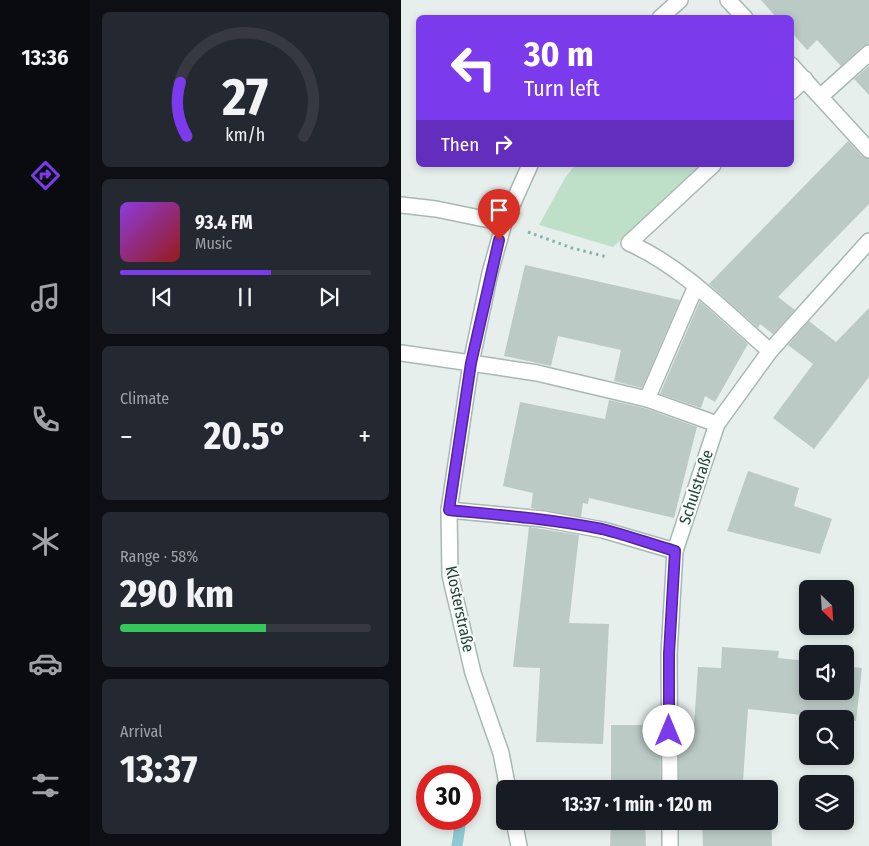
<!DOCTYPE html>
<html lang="en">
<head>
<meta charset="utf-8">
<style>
	:root { --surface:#171b24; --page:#242831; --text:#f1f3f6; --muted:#9ea1a6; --line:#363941; --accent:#7c3aed }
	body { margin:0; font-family:"Fira Sans Condensed",sans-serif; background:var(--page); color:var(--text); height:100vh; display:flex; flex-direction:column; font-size:19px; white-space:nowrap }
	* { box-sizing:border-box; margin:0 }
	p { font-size:16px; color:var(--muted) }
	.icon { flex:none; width:28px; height:28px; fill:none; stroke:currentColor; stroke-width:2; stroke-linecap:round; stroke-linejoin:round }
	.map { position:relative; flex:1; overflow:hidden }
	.drawer { display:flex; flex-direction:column; gap:12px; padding:12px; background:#0d0f14; width:311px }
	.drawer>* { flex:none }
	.guide { position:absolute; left:15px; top:15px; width:378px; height:152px; border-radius:8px; box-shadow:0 2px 8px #0003; background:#7c3aed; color:#fff; overflow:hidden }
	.needle { width:32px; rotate:155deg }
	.fabs { position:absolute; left:398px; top:580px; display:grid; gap:10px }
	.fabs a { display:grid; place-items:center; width:55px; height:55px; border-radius:8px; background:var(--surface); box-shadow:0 2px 8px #0003; font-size:25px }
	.speed { position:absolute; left:15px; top:765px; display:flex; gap:10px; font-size:25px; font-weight:700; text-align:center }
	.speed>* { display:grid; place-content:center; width:65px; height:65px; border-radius:50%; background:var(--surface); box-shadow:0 2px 8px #0003; line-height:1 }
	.speed .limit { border:8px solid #d22; background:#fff; color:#111 }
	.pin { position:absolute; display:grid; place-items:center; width:42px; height:42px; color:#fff; margin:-51px -21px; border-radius:50% 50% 50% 0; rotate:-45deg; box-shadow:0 0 5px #0007 }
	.pin .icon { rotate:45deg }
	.me { position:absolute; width:55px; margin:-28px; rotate:0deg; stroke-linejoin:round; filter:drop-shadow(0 0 4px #0008) }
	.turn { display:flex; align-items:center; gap:18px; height:105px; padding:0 25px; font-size:22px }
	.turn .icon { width:65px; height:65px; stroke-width:2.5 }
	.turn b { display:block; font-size:35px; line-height:42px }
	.then { display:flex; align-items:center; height:48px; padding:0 25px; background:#0003; gap:10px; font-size:19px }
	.big { font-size:38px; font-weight:700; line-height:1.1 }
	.drawer .widget { flex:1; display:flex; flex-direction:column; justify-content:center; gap:8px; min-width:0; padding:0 18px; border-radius:8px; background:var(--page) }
	.drawer .dial { align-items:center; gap:0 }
	.dial svg { height:130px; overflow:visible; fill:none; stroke:var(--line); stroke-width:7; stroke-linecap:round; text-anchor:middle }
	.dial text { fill:var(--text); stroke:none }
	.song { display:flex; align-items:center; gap:15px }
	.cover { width:60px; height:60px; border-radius:8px; background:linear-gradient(135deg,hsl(270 70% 55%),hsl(0 70% 35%)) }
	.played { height:5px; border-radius:2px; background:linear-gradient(90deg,var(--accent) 60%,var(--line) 60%) }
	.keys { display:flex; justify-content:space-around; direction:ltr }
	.heat { display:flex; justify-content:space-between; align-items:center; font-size:28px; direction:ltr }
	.charge { height:8px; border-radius:4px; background:linear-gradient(90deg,#34c759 58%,var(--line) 0) }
	.trip { position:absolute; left:95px; top:780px; width:282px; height:50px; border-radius:8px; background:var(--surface); box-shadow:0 2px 8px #0003; font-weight:700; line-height:50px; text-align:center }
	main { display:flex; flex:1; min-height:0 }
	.menu { display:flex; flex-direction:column; width:90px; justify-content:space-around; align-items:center; background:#090b0e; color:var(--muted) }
	.menu .icon { width:35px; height:35px }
	.menu .selected { color:var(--accent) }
	.menu b { font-size:22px; color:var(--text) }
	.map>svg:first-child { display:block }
	.green { fill:#bfe0c8 }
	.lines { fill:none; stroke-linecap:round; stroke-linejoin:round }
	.stream { stroke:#8ec9d4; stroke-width:11 }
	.building { fill:#bbcac4 }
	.service-casing { stroke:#a8b8b2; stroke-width:18 }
	.minor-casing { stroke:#a8b8b2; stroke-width:18 }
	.tertiary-casing { stroke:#a8b8b2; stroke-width:18 }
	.path { stroke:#86b3a5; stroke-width:3; stroke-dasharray:2.5 4; stroke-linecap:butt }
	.service { stroke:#fff; stroke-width:15 }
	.minor { stroke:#fff; stroke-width:15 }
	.tertiary { stroke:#fff; stroke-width:15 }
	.route-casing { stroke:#51269a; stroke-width:12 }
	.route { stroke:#7c3aed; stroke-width:9 }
	.labels { text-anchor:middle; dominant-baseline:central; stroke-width:4.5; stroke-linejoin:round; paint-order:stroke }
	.street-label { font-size:16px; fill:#24423a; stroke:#f7fbf9 }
</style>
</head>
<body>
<main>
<nav class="menu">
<b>13:36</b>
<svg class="icon selected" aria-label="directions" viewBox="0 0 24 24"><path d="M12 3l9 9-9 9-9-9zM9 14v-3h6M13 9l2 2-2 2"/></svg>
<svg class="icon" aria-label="music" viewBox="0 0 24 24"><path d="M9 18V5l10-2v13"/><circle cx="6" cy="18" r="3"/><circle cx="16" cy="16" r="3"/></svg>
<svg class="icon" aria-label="phone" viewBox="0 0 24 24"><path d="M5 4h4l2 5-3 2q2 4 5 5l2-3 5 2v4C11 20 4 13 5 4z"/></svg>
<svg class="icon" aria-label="climate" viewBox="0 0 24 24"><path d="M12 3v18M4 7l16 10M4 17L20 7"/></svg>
<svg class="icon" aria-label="car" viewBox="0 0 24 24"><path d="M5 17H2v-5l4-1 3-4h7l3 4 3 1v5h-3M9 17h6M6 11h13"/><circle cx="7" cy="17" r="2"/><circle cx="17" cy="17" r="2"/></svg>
<svg class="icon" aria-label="filters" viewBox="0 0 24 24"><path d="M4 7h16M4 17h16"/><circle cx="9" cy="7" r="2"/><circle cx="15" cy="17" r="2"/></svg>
</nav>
<section class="drawer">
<div class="widget dial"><svg viewBox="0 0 100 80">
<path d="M14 69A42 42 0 1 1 86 69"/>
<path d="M14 69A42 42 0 0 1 10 36" stroke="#7c3aed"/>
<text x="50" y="56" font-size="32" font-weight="700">27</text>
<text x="50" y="72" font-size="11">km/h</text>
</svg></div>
<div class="widget">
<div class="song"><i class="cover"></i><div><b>93.4 FM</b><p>Music</p></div></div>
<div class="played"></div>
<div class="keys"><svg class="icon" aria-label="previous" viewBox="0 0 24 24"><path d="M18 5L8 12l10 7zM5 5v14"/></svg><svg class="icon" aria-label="pause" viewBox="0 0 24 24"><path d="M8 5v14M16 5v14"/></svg><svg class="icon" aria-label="next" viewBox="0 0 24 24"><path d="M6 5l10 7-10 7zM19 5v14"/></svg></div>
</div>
<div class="widget"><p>Climate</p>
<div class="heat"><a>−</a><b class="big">20.5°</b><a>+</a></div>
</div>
<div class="widget"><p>Range · 58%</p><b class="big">290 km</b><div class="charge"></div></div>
<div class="widget"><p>Arrival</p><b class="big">13:37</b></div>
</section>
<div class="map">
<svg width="468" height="846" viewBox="0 0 468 846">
	<rect width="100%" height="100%" fill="#e6efeb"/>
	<path class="green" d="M174 165H299L212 247 138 225 164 178Z"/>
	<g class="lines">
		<path class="stream" d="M56 846 60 819"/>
	</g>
	<g class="building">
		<path d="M360 0H468V44L462 46 440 66 416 40 406 50 390 32V18H376Z"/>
		<path d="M468 66V95L453 79Z"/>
		<path d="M447 141 461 156 468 159V204L377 297 394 310 372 334 359 324 357 328 308 284Z"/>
		<path d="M124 265 279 300 241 388 213 381 220 350 157 336 150 366 103 356Z"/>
		<path d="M299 301 347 344 314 402 304 396 300 408 259 394Z"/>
		<path d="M468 308V377L413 449 372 418 412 364 387 345 408 321 435 342Z"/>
		<path d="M208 400 243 408 296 427 273 518 188 498 187 504 182 503 180 517 130 508 132 493 102 486 119 402 204 419Z"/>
		<path d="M347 471 398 488 393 506 431 519 419 554 326 531Z"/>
		<path d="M128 527 178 535 168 623 208 624 202 744 135 742 139 668 112 667Z"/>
		<path d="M321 647 378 651 377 658 406 661V691H444V666L461 668 455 721 347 709 342 781H369L371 846H302L301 821H369V789H278V725H293L297 667 320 668Z"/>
		<path d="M210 725H259L260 789H210Z"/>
		<path d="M210 821H244L245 846H209Z"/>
	</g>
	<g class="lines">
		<g class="service-casing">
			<g id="service">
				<path d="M390 92 404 79"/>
				<path d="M420 96 468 53"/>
				<path d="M312 165 228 243C282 267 325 313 369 351"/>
				<path d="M0 205 35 209 103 223"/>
				<path d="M0 353 70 363"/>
				<path d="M246 399 295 286"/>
			</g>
		</g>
		<g class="minor-casing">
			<g id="minor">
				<path d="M327 0 344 18"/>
				<path d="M390 65 468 150"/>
				<path d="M70 363 136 373 246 399 316 424"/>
				<path d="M48 510 142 519 202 530 274 551"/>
				<path d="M269 789 268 654 274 551 316 424 369 351 468 241"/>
				<path d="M269 821V846"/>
			</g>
		</g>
		<g class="tertiary-casing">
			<g id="tertiary">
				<path d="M259 18 279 0"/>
				<path d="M107 789 100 753 72 673 49 575 48 510 70 363 89 273 103 223 129 165"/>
				<path d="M113 821 118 846"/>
			</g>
		</g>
		<path class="path" d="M127 232 171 248 206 257"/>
		<use href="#service" class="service"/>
		<use href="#minor" class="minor"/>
		<use href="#tertiary" class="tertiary"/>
	</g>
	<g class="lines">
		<g class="route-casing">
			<path id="route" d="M98 240 70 363 48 510C99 515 150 519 201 529 225 535 250 544 274 551L268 654V731"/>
		</g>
		<use href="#route" class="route"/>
	</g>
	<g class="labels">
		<g class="street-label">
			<text transform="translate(295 487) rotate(-72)">Schulstraße</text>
			<text transform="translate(59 609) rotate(78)">Klosterstraße</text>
		</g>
	</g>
</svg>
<div class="fabs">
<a><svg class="needle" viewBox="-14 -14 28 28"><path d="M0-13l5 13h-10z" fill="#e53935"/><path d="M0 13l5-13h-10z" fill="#9ea1a6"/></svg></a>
<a><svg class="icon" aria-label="sound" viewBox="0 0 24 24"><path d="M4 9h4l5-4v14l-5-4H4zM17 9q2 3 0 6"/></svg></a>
<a><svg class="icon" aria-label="search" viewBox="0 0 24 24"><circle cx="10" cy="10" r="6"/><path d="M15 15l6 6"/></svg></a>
<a><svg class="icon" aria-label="layers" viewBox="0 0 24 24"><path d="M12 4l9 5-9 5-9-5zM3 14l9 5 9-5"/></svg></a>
</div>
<div class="speed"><div class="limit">30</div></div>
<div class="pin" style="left:98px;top:240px;background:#d93025"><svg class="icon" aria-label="arrive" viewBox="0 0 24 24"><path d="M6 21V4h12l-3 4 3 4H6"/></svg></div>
<svg class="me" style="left:268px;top:731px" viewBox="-20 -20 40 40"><circle r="19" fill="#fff"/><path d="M0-13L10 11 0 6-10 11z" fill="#7c3aed"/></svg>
<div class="trip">13:37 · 1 min · 120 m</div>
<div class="guide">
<div class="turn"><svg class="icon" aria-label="left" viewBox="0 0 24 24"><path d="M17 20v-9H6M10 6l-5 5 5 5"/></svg><div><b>30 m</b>Turn left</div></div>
<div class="then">Then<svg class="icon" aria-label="right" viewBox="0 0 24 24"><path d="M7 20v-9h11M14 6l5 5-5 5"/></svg></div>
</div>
</div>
</main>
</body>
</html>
